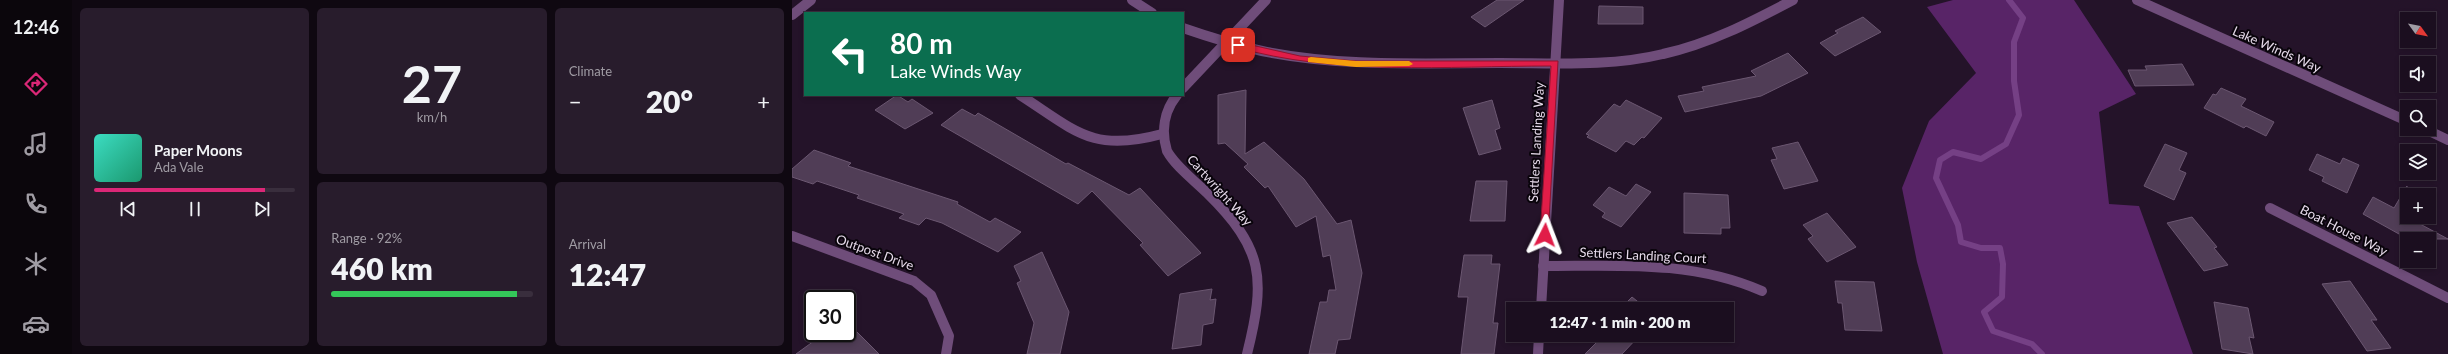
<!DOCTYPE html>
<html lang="en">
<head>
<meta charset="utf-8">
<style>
	:root { --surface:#1b0e1f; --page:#281c2c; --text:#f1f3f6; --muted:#a09ca4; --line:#392e3d; --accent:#db2777 }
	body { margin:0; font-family:Lato,sans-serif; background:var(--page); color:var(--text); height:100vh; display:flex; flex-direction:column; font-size:15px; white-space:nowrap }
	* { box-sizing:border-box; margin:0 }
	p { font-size:13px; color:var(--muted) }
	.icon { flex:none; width:22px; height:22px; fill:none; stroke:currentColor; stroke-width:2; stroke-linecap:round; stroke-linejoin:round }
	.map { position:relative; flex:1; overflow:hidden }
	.sheet { display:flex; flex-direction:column; gap:8px; padding:8px; background:#0f0811; width:720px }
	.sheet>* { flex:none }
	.hud { position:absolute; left:12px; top:12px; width:380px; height:84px; border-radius:0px; box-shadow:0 2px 6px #0003,0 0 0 1px var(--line); background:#0b6e4f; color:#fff; overflow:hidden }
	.needle { width:26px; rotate:123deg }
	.fabs { position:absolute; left:1608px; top:12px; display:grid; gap:8px }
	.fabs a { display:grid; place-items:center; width:36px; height:36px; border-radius:0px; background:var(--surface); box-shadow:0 2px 6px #0003,0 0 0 1px var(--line); font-size:20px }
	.speed { position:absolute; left:12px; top:290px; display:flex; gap:8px; font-size:20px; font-weight:700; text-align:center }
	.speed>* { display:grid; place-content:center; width:52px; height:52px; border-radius:50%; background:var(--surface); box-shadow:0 2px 6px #0003,0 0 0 1px var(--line); line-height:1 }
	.speed .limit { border:2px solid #111; border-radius:6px; background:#fff; color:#111 }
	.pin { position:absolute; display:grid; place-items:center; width:34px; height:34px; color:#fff; margin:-17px; border-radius:8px; box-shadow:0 2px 6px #0006 }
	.me { position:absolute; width:44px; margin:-22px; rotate:3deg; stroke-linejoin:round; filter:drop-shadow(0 0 3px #0008) }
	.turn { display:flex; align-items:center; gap:14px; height:84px; padding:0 20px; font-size:18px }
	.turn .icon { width:52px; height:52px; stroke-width:2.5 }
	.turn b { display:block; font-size:28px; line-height:34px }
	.big { font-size:30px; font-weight:800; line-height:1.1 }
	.sheet .card { flex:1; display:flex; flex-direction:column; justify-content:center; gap:6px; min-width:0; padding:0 14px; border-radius:6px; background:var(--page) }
	.sheet .dial { align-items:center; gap:0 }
	.dial b { font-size:52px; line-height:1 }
	.song { display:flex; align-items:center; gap:12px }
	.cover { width:48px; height:48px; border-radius:6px; background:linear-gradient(135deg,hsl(170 70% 55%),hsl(160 70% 35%)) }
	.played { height:4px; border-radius:2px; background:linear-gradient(90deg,var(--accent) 85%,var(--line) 85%) }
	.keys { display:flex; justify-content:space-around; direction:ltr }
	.heat { display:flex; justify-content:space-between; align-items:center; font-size:22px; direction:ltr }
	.charge { height:6px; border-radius:3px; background:linear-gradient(90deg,#34c759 92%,var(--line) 0) }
	.sheet .tiles { flex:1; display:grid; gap:8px; grid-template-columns:repeat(3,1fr) }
	.card:first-child { grid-row:span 2 }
	.trip { position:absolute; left:714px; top:302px; width:228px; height:40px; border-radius:0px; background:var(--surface); box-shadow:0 2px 6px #0003,0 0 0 1px var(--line); font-weight:800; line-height:40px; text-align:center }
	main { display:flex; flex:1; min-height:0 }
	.menu { display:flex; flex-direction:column; width:72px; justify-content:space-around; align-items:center; background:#0b060c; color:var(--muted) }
	.menu .icon { width:28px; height:28px }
	.menu .on { color:var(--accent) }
	.menu b { font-size:18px; color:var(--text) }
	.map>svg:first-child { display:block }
	.forest { fill:#582467 }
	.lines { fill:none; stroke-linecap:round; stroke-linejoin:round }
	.stream { stroke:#754085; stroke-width:6 }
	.building { fill:#503d56; stroke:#6b5771 }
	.minor { stroke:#6f4d7a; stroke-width:10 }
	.route { fill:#e11d48; stroke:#92132f }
	.slow { fill:#f59e0b }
	.labels { text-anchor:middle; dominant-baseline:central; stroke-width:4; stroke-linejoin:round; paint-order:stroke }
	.street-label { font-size:13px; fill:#e6daea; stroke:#09040b }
</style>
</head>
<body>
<main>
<nav class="menu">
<b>12:46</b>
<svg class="icon on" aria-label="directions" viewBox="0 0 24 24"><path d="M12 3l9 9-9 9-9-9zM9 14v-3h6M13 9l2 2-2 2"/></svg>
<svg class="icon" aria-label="music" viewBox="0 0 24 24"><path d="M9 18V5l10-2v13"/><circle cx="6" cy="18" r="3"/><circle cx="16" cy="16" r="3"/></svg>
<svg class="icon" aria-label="phone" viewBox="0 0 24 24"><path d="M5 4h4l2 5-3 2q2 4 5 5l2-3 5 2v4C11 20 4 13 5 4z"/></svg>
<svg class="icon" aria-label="climate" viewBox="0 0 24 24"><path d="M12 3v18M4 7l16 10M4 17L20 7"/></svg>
<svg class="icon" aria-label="car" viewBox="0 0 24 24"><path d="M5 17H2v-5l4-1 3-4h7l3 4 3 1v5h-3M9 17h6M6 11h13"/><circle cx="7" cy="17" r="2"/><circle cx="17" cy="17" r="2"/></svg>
</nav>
<section class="sheet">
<div class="tiles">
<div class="card">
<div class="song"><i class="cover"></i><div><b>Paper Moons</b><p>Ada Vale</p></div></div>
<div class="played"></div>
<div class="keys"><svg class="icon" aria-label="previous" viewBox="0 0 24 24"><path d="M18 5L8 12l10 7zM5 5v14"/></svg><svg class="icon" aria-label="pause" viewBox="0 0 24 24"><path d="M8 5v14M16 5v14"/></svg><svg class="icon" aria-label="next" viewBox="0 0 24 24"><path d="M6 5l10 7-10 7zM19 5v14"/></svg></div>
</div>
<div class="card dial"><b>27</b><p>km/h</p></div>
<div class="card"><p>Climate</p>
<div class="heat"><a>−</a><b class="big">20°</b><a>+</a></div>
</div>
<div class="card"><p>Range · 92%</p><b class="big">460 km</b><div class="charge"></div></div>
<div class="card"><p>Arrival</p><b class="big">12:47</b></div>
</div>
</section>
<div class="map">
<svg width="1656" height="354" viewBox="0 0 1656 354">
	<rect width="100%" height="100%" fill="#241329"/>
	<path class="forest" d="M1161 0H1282L1344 94 1307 112 1317 204 1347 206 1401 354H1151L1125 262 1110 188 1137 121 1184 73 1135 7Z"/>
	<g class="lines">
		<path class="stream" d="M1217 0 1231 18 1222 42V81L1227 115 1214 144 1189 159 1161 152 1148 160 1144 178 1166 225 1169 242 1189 248H1208L1211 264 1210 297 1192 312 1201 331 1240 344 1250 354"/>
	</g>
	<g class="building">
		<path d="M705 0H732L693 27 679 17Z"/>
		<path d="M807 6 851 7V24H806Z"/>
		<path d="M1071 17 1089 32 1043 56 1028 43 1046 33 1043 31Z"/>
		<path d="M996 53 1016 73 969 96 893 112 886 96 912 91 910 87 964 76 959 71Z"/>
		<path d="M1390 64 1402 85 1343 86 1336 70H1355L1353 66Z"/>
		<path d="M1429 88 1454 99 1449 106 1482 122 1474 136 1454 126 1452 128 1412 108 1421 94 1424 95Z"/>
		<path d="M454 90 453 154 472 142 512 179 545 224 559 220 570 273 558 339 546 340 543 354H517L528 302H535L537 290H544L538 255 531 257 524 216 504 227 476 186 473 188 452 167 456 164 433 143 426 144V95Z"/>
		<path d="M105 95 116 102 120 99 141 113 113 129 83 110Z"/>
		<path d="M700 100 708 128 703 130 709 149 687 155 671 108Z"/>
		<path d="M834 100 870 118 852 138 850 137 842 145 834 141 824 152 795 137 797 135 794 134 822 104 828 107Z"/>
		<path d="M170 109 183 116 186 113 274 164 276 163 337 195 348 188 409 253 376 276 348 245 351 243 300 191 286 204 149 125Z"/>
		<path d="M1006 142 1026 181 992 189 979 160 985 159 980 148Z"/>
		<path d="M1373 144 1395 153 1387 170 1394 173 1382 200 1352 186Z"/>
		<path d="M22 150 59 163 56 166 166 202 165 204 198 222 203 218 229 232 206 252 150 223 134 218 127 225 107 218 112 214 65 198 67 195 25 181 21 184 0 177V169Z"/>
		<path d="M1525 154 1548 164 1551 158 1567 165 1555 193 1530 181 1532 177 1517 170Z"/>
		<path d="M684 181H715L713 221H678Z"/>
		<path d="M844 184 859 192 829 227 810 217 813 213 801 205 817 187 834 196Z"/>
		<path d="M1615 186V217L1656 239H1616L1571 214 1581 197 1602 208Z"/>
		<path d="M892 193 936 195 938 228H929V234L892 233Z"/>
		<path d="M1035 213 1064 247 1035 262 1016 239 1021 236 1011 225Z"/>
		<path d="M1400 217 1425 247 1422 248 1436 265 1412 271 1375 223Z"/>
		<path d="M250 252 277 312 268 354H235L242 323 225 283 229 281 222 266Z"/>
		<path d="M672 255H700L699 264H708L701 323H706L702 354H669L676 297H666Z"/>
		<path d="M1043 281 1082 282 1090 331 1053 330 1050 303H1046Z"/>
		<path d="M1558 281 1585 320H1579L1599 348 1575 351 1530 284Z"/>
		<path d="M420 289 418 300 424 299 421 323 411 325 409 345 380 349 388 294Z"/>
		<path d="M840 297 855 309H828Z"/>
		<path d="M1422 302 1456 308 1462 338 1457 337 1461 354 1430 349Z"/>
		<path d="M55 322 87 354H4L33 333H55Z"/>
		<path d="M812 335H848L830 354H793Z"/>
	</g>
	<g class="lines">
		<g class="minor">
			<path d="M340 0 360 13"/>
			<path d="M1345 0 1615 121"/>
			<path d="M0 15 19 0"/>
			<path d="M391 28C417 37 443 45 470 51 548 67 628 63 708 63 762 63 818 67 871 54 917 44 959 22 1001 0"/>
			<path d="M391 88 474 0"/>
			<path d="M228 95C284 131 300 153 370 134"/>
			<path d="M385 95C372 111 369 131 375 151 384 167 402 180 415 193 472 249 474 278 455 354"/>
			<path d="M1633 129 1656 140"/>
			<path d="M1478 208 1656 298"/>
			<path d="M0 236 122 281 139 295 157 336 154 354"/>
			<path d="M751 266C827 266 899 260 970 291"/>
			<path d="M749 309 767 0"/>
			<path d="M746 354 747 335"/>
		</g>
	</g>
	<path class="route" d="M446 42 508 56 564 61H766L756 238 753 239 748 235 759 66C654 66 545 76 443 47L442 45Z"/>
	<path class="slow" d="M519 57 564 61H617L621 64 617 66 564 67 516 62V58Z"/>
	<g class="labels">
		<g class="street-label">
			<text transform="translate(1485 49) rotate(24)">Lake Winds Way</text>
			<text transform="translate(744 142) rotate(-87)">Settlers Landing Way</text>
			<text transform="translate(428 190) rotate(48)">Cartwright Way</text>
			<text transform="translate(1552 230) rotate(27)">Boat House Way</text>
			<text transform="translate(83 252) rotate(20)">Outpost Drive</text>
			<text transform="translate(851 255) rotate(3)">Settlers Landing Court</text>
		</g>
	</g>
</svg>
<div class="fabs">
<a><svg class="needle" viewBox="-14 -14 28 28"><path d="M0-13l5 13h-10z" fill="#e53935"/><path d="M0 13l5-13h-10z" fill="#a09ca4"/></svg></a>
<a><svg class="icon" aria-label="sound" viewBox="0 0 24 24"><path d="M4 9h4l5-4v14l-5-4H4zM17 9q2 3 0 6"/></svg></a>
<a><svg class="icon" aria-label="search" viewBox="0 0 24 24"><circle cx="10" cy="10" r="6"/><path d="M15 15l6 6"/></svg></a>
<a><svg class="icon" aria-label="layers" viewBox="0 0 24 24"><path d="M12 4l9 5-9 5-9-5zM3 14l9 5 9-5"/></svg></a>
<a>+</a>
<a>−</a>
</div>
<div class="speed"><div class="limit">30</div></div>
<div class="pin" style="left:446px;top:45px;background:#d93025"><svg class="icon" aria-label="arrive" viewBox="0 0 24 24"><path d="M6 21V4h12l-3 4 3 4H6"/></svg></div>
<svg class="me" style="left:753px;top:235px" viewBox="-20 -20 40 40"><path d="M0-17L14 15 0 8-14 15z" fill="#e11d48" stroke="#fff" stroke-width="4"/></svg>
<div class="trip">12:47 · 1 min · 200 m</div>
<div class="hud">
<div class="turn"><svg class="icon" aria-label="left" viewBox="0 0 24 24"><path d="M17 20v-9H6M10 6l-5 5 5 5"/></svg><div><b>80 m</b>Lake Winds Way</div></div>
</div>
</div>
</main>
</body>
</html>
